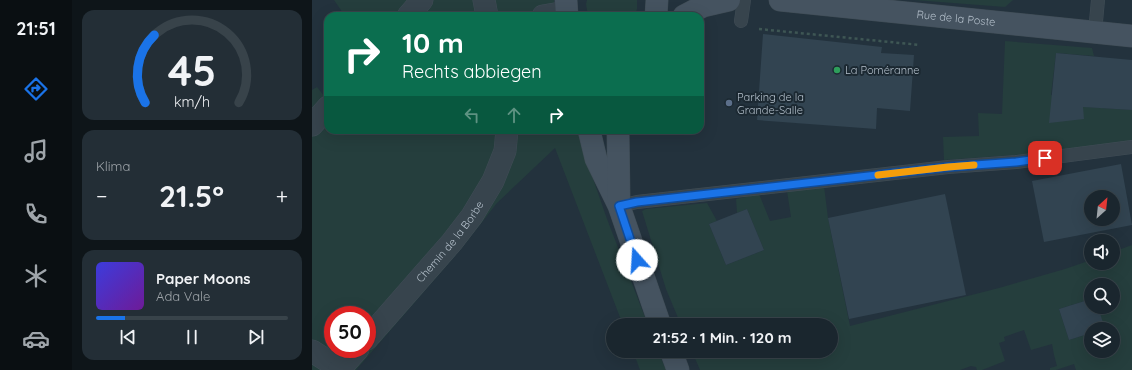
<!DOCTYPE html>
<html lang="de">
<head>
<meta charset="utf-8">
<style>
	:root { --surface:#1a262e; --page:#232e36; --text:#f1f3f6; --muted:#9fa5aa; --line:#38434a; --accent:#1a73e8 }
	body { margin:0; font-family:Quicksand,sans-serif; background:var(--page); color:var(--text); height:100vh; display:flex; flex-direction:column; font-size:15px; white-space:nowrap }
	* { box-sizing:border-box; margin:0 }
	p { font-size:13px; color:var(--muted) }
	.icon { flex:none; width:22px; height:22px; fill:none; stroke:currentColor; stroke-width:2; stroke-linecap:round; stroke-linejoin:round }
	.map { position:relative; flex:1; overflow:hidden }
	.drawer { display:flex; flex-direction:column; gap:10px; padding:10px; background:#0e1519; width:240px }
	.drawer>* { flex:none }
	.hud { position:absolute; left:12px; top:12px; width:380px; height:122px; border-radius:12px; box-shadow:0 4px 16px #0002,0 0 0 1px var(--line); background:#0b6e4f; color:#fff; overflow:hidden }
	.needle { width:26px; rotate:27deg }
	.controls { position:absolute; left:772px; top:190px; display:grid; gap:8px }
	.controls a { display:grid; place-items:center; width:36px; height:36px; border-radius:50%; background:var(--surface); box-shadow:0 4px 16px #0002,0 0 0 1px var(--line); font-size:20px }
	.speed { position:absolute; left:12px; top:306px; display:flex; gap:8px; font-size:20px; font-weight:700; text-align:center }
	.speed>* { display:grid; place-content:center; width:52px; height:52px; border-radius:50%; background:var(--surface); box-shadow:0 4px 16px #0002,0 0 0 1px var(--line); line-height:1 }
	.speed .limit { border:6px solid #d22; background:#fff; color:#111 }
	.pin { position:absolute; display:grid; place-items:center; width:34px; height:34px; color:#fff; margin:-17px; border-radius:8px; box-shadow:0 2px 6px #0006 }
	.me { position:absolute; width:44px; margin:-22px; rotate:341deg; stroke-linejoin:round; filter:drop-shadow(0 0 3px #0008) }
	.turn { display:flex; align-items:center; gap:14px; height:84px; padding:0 12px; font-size:18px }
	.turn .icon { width:52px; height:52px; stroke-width:2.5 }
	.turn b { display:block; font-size:28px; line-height:34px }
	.lanes { display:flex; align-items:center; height:38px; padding:0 12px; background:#0003; justify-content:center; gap:20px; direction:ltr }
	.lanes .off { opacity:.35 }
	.big { font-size:30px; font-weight:700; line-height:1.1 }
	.drawer .widget { flex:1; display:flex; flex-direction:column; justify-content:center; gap:6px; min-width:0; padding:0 14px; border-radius:12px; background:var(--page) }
	.drawer .dial { align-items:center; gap:0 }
	.dial svg { height:104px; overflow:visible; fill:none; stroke:var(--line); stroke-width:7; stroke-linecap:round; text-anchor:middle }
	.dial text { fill:var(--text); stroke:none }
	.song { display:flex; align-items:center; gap:12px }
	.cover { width:48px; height:48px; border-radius:6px; background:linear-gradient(135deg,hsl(240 70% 55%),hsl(280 70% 35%)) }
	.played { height:4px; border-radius:2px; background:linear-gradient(90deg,var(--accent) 15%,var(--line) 15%) }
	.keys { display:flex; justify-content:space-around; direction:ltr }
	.heat { display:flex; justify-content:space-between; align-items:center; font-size:22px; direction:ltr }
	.trip { position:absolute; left:294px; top:318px; width:232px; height:40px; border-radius:20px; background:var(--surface); box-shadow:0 4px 16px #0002,0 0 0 1px var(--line); font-weight:700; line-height:40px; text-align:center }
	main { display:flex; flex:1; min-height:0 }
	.menu { display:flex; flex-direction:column; width:72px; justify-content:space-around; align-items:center; background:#0a0f12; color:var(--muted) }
	.menu .icon { width:28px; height:28px }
	.menu .active { color:var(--accent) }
	.menu b { font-size:18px; color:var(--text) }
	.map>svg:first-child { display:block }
	.green { fill:#253e3d; fill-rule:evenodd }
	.building { fill:#324451; fill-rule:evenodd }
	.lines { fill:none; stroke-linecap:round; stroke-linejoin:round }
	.lane-casing { stroke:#404d56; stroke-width:14 }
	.street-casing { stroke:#404d56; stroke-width:23 }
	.secondary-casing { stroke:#404d56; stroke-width:23 }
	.path { stroke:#3e5654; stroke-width:2.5; stroke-dasharray:3 3; stroke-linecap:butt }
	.lane { stroke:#37444d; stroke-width:13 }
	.street { stroke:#37444d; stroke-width:22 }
	.secondary { stroke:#455360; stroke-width:22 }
	.route-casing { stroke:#114b97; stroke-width:10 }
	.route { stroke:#1a73e8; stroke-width:7 }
	.slow { stroke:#f59e0b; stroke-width:7 }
	.leisure-dot { fill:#2e9e5b; stroke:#1c2932; stroke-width:1.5 }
	.service-dot { fill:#5c6f8a; stroke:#1c2932; stroke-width:1.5 }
	.labels { text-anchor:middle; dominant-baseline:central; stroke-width:4; stroke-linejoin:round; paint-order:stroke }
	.street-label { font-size:11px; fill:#b2bec9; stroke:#1c2932 }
	.poi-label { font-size:11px; fill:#b2bec9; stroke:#1c2932; text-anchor:start }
</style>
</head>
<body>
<main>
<nav class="menu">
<b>21:51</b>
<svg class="icon active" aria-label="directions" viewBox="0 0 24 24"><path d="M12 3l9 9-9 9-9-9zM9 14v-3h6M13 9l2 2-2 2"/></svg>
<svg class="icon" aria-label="music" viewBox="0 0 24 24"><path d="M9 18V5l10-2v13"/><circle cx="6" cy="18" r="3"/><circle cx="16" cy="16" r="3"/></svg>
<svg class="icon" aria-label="phone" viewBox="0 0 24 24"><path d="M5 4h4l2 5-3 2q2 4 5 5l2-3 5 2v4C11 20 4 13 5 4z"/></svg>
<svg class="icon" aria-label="climate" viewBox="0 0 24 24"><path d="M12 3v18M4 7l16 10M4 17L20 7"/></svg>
<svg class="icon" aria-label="car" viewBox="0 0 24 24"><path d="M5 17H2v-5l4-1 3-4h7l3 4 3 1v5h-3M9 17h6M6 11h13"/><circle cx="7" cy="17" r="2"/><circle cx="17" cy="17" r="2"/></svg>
</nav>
<section class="drawer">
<div class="widget dial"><svg viewBox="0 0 100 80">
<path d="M14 69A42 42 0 1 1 86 69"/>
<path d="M14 69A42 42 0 0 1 21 17" stroke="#1a73e8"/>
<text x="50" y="56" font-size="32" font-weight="700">45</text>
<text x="50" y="72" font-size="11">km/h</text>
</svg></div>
<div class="widget"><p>Klima</p>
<div class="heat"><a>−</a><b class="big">21.5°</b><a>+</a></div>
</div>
<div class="widget">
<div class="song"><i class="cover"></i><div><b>Paper Moons</b><p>Ada Vale</p></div></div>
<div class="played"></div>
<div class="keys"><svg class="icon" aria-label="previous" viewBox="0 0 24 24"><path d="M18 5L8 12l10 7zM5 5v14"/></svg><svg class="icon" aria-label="pause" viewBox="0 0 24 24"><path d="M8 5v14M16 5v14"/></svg><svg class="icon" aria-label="next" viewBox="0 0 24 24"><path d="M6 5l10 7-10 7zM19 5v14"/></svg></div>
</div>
</section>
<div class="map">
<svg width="820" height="370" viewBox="0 0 820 370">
	<rect width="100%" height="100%" fill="#23323d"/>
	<g class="green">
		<path d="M22 0H242V16H33Z"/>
		<path d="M275 0H325V9L323 16H276L274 4Z"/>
		<path d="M602 0H701L693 7Z"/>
		<path d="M693 41 780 48 782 56 744 53 739 95 778 99 775 107 820 110V142L703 155 632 160 631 137 667 136 666 113 690 114Z"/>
		<path d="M5 87 16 101V130H269L277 167 295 219 336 325H311L243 148 185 203 149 249 44 370H0V90ZM21 315H55V349H21Z"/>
		<path d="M512 186 516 218 538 326 687 288 753 269 779 260V263H801V252L820 245V370H764L762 364 744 370H738V368L745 366 742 355 740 344 719 350 712 330 692 337 693 341 687 343 693 361 670 370H665L664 367 659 366 648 370H388L380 351H519V325H369L354 289 330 211 334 209 395 203 405 221 397 224 414 265 452 250 435 209 425 213 424 199 447 194 458 221 479 217 475 191ZM779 285H801V307H786L791 329H801V351H779V333L757 340 747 309 779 299Z"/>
		<path d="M321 351H346L354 370H328Z"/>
	</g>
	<g class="building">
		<path d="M451 34 570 47 569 53 602 55 598 111 565 108 564 129 445 120Z"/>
		<path d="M744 53 820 60V110L771 107 772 119 737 123Z"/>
		<path d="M809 164 820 225 732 242 720 181ZM779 197H801V219H779Z"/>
		<path d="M633 194 654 295 537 319 516 218Z"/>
		<path d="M435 209 452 250 414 265 397 224Z"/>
		<path d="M779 299V307H786L793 329H779V333L757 340 747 309Z"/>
	</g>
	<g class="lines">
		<g class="lane-casing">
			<g id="lane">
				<path d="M429 21 432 0"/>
				<path d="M783 32 786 0"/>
				<path d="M307 206 325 202 636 167 704 162 820 147"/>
			</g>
		</g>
		<g class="street-casing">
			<g id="street">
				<path d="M172 0 175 16"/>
				<path d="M96 16 110 0"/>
				<path d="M231 16 254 12"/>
				<path d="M0 125 16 107"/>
				<path id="s1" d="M55 339 140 242 160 216 181 181 193 151 195 130"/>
				<path d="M0 351 28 369"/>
				<path d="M27 370 46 349"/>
			</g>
		</g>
		<g class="secondary-casing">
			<g id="secondary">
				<path d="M254 0 255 16"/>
				<path id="s2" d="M468 0 820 36"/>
				<path d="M344 16 345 0"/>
				<path d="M372 16 391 6 417 0"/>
				<path d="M277 130 284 159 307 206 348 325"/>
				<path d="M306 130 307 201"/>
				<path d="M359 351 366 370"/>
			</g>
		</g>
		<path class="path" d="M447 29 608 45"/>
		<use href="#lane" class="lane"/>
		<use href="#street" class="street"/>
		<use href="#secondary" class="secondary"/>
	</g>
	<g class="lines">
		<g class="route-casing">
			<path id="route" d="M325 260 307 206 325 202 636 167 704 162 733 158"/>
		</g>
		<use href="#route" class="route"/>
		<path class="slow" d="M566 175 636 167 662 165"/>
	</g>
	<circle class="leisure-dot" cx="525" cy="70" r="4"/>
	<circle class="service-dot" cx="417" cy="103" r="4"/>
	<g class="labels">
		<g class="street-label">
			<text stroke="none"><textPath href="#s2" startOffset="177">Rue de la Poste</textPath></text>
			<text stroke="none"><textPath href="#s1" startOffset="128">Chemin de la Borbe</textPath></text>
		</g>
		<g class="poi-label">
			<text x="533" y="70">La Poméranne</text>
			<text x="425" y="97">Parking de la<tspan x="425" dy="13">Grande-Salle</tspan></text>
		</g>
	</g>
</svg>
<div class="controls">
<a><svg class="needle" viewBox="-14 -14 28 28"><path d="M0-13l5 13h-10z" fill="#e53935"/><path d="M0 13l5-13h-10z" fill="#9fa5aa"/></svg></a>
<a><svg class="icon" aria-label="sound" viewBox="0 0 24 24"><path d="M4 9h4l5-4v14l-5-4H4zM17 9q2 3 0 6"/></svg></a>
<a><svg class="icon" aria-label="search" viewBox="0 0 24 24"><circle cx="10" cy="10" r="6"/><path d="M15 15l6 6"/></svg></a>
<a><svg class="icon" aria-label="layers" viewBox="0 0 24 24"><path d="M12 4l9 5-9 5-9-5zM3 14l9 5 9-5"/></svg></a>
</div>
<div class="speed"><div class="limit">50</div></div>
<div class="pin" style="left:733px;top:158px;background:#d93025"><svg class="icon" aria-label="arrive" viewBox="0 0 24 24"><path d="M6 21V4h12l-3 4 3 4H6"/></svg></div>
<svg class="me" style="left:325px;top:260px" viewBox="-20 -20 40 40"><circle r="19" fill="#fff"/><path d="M0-13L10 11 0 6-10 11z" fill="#1a73e8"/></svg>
<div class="trip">21:52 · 1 Min. · 120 m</div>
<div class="hud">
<div class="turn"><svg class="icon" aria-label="right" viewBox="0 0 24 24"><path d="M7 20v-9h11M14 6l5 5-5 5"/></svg><div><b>10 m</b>Rechts abbiegen</div></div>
<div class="lanes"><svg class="icon off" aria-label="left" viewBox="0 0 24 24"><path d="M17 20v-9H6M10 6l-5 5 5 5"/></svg><svg class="icon off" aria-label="ahead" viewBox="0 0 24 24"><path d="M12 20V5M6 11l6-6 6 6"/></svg><svg class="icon" aria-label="right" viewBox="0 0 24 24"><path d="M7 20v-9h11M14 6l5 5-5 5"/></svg></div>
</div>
</div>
</main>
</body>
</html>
